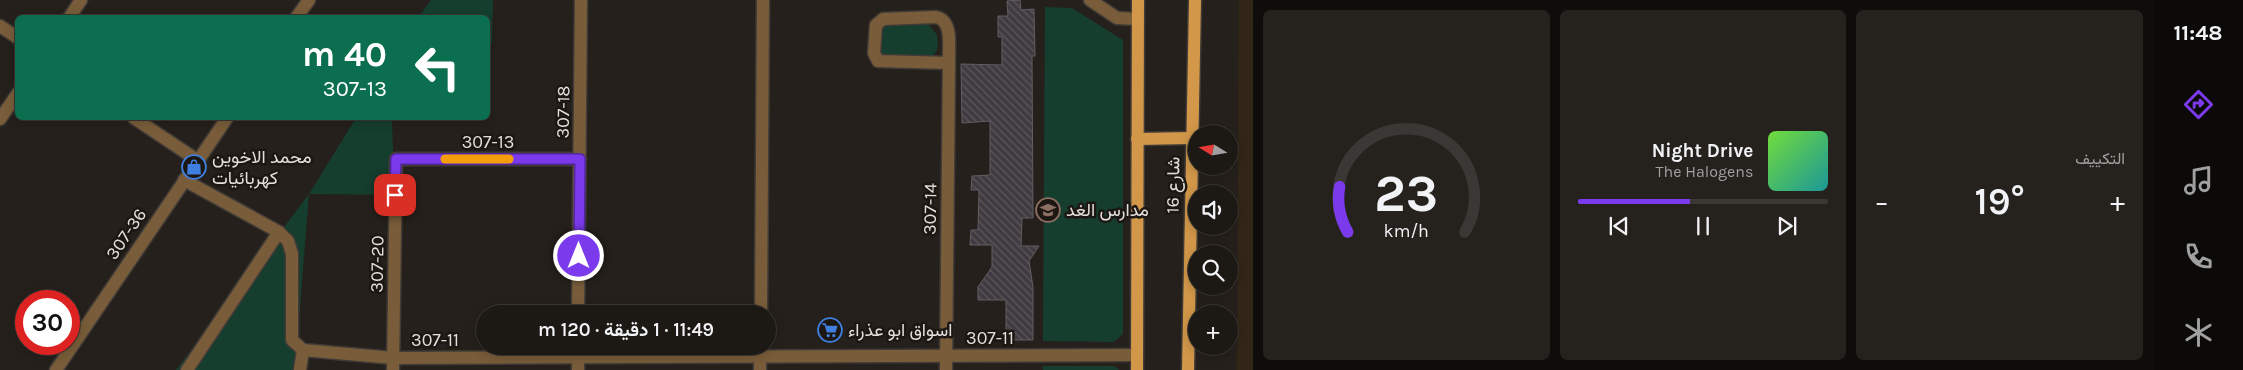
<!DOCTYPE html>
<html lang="ar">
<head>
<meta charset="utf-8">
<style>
	:root { --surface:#1c1814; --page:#25211d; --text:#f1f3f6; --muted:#a0a0a0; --line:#3a3734; --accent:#7c3aed }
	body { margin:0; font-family:Karla,Vazirmatn,sans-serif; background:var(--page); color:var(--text); direction:rtl; height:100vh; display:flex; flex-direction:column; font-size:19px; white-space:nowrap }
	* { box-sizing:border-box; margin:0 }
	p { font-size:16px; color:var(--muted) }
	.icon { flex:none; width:28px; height:28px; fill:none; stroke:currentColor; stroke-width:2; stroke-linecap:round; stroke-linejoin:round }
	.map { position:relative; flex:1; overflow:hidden; direction:ltr }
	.side { display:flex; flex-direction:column; gap:10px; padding:10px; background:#0f0d0b; width:900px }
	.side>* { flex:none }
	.hud { position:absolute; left:15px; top:15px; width:475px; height:105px; border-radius:8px; box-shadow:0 2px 12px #0003,0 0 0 1px var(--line); direction:rtl; background:#0b6e4f; color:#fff; overflow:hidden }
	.needle { width:32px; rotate:281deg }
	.fabs { position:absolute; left:1188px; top:125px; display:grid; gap:10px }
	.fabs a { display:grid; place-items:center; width:50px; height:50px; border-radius:50%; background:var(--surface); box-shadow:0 2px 12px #0003,0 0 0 1px var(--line); font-size:25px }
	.speed { position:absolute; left:15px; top:290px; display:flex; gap:10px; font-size:25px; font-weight:700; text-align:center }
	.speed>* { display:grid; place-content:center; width:65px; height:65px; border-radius:50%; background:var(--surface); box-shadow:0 2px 12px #0003,0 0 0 1px var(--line); line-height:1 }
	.speed .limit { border:8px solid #d22; background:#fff; color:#111 }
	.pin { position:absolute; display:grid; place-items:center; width:42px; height:42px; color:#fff; margin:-21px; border-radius:10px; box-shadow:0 2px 8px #0006 }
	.me { position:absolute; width:55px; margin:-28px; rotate:0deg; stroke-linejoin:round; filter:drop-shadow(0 0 4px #0008) }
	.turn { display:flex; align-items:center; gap:18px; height:105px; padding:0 20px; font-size:22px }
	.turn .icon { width:65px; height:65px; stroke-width:2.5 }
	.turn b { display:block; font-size:35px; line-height:42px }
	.big { font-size:38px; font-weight:600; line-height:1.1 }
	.side .tile { flex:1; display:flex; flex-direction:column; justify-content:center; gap:8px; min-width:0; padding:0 18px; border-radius:8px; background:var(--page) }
	.side .dial { align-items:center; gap:0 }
	.dial svg { height:130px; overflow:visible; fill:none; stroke:var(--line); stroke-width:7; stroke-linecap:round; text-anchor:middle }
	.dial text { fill:var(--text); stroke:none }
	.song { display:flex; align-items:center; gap:15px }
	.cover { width:60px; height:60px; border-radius:8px; background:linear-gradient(135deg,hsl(100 70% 55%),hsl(180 70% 35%)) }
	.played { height:5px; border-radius:2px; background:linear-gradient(90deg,var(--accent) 45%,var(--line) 45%) }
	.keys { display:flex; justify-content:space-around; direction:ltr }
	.heat { display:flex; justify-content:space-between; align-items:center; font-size:28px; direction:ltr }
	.side .tiles { flex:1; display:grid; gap:10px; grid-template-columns:repeat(3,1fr) }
	.trip { position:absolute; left:476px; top:305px; width:300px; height:50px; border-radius:25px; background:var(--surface); box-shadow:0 2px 12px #0003,0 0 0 1px var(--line); font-weight:600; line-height:50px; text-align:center; direction:rtl }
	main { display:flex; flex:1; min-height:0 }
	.dock { display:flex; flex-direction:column; width:90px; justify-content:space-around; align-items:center; background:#0b0a08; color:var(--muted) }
	.dock .icon { width:35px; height:35px }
	.dock .current { color:var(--accent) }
	.dock b { font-size:22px; color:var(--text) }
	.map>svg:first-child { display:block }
	.commercial { fill:#322618 }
	.grass { fill:#153e2e }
	.building { fill:url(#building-back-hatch); stroke:#635d64 }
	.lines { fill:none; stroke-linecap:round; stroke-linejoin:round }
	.minor-casing { stroke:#403b36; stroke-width:15 }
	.primary-casing { stroke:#403b36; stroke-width:15 }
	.minor { stroke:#795d3a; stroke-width:12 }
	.primary { stroke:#d29749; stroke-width:12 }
	.route-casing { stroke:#51269a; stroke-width:12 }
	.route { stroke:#7c3aed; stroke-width:9 }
	.slow { stroke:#f59e0b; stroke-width:9 }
	.labels { text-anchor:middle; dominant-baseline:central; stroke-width:5; stroke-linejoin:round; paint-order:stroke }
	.street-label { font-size:18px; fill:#e3dfdc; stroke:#1c1712 }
	.poi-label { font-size:18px; fill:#e3dfdc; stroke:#1c1712; text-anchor:start }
</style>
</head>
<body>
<main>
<nav class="dock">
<b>11:48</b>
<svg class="icon current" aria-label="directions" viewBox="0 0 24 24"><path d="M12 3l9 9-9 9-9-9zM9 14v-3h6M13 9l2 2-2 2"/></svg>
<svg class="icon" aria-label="music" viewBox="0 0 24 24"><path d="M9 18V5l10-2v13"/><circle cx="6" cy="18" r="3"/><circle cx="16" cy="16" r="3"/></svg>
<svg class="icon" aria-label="phone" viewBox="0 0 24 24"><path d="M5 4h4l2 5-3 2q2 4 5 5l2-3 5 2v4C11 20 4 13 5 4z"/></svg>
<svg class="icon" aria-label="climate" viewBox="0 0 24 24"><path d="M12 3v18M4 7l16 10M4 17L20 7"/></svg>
</nav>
<section class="side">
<div class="tiles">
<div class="tile"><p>التكييف</p>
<div class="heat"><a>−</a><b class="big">19°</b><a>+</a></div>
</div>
<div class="tile">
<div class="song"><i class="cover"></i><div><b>Night Drive</b><p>The Halogens</p></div></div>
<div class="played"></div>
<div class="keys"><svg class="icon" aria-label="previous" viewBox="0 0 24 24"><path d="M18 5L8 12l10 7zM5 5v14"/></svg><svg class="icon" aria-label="pause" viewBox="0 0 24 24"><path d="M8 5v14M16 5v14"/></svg><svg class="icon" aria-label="next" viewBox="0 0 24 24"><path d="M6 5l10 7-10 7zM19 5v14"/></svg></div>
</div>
<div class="tile dial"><svg viewBox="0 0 100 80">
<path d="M14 69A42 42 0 1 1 86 69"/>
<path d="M14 69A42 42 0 0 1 9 41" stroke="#7c3aed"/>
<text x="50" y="56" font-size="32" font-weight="700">23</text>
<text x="50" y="72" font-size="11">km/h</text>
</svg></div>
</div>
</section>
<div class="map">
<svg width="1253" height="370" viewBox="0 0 1253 370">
	<defs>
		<pattern id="building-back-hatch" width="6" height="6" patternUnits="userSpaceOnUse" patternTransform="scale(1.25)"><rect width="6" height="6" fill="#403b40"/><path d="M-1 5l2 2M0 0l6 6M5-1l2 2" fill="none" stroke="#5b575b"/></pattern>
	</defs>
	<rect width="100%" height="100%" fill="#25201b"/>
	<path class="commercial" d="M1239 0H1253V370H1237Z"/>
	<g class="grass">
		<path d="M431 0H493L492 45H488V18L419 17Z"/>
		<path d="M1045 7 1072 8 1123 40V334L1114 342 1043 341Z"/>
		<path d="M890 24 929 25 937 35C938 43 939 51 932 56H885L880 51V31L886 25Z"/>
		<path d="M356 118H392C392 144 395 169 395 195L309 194 295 370H176L309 194Z"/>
		<path d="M1043 366H1114L1119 370H1043Z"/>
	</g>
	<path class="building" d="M1020 0 1021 10 1034 9 1035 56H1032L1033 218H1022L1021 246H1039L1029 261 1033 287V340H1006V300H978V287L992 267V245H970L971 230H978L979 190H971L972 176 990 175V121L962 123 961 64 1002 65V37H998V16H1008L1007 1Z"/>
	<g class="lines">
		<g class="minor-casing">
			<g id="minor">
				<path d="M1090 0 1117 18 1138 19"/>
				<path d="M69 18 81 0"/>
				<path d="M296 18 309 0"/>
				<path d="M0 26 18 38"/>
				<path d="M134 118 197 160"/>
				<path d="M0 119 18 93"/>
				<path d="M184 180 279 232 288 241 292 254V340L303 350 393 358 1137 355"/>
				<path d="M578 314 581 0"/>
				<path d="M761 314 763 0"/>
				<path d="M56 370 227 118"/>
				<path d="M187 370 279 232"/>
				<path d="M300 370 303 350"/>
				<path d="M393 370 396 159H580"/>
				<path d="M578 370V346"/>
				<path d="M760 370V346"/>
				<path d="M946 370 949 63C948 48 954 21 936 17L883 19 876 25 874 53 878 61 949 63"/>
			</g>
		</g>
		<g class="primary-casing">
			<g id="primary">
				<path d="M1137 139 1191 138"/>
				<path d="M1137 370 1138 0"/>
				<path d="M1188 370 1195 0"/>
			</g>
		</g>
		<use href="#minor" class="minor"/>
		<use href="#primary" class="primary"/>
	</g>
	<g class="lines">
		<g class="route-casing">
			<path id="route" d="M395 195 396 159H580L579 256"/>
		</g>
		<use href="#route" class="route"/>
		<path class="slow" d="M445 159H509"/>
	</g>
	<defs>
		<g id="shop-ring" transform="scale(1.25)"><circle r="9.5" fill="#1c1712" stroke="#3f7fe0" stroke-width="1.5"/><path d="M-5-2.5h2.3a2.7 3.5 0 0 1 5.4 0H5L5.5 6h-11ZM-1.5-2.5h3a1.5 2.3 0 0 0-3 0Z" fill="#3f7fe0"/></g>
		<g id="school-ring" transform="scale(1.25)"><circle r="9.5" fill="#1c1712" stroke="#8d6e63" stroke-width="1.5"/><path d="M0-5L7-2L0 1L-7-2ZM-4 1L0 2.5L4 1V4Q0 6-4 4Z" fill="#8d6e63"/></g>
		<g id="supermarket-ring" transform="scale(1.25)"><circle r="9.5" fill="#1c1712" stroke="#3f7fe0" stroke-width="1.5"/><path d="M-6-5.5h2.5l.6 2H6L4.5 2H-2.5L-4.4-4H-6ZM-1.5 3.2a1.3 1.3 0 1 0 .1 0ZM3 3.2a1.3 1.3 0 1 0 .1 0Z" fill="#3f7fe0"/></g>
	</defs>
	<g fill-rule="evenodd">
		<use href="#shop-ring" x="194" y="167"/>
		<use href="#school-ring" x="1048" y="210"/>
		<use href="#supermarket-ring" x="830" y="330"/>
	</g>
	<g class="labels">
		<g class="street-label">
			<text transform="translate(563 112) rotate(-89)">307-18</text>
			<text x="488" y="142">307-13</text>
			<text transform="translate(1173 185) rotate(-89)">شارع 16</text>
			<text transform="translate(930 209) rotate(-89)">307-14</text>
			<text transform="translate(126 234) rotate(-56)">307-36</text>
			<text transform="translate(377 264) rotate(-89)">307-20</text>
			<text x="990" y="338">307-11</text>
			<text x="435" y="340">307-11</text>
		</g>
		<g class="poi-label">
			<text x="212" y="157">محمد الاخوين<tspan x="212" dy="21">كهربائيات</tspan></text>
			<text x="1066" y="210">مدارس الغد</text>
			<text x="848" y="330">اسواق ابو عذراء</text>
		</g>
	</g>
</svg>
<div class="fabs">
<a><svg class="needle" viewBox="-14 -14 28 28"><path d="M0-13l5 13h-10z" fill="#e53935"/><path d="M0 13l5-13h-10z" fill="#a0a0a0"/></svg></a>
<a><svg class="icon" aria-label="sound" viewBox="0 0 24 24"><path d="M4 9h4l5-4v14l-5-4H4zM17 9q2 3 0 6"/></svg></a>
<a><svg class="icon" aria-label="search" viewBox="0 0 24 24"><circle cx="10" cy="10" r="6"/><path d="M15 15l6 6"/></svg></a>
<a>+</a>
</div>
<div class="speed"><div class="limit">30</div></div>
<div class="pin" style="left:395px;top:195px;background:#d93025"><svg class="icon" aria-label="arrive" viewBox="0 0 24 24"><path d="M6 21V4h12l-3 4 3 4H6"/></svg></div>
<svg class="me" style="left:579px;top:256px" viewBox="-20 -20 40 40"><circle r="17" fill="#7c3aed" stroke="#fff" stroke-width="3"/><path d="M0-11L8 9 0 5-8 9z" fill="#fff"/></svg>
<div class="trip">11:49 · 1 دقيقة · 120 m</div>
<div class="hud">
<div class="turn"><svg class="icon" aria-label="left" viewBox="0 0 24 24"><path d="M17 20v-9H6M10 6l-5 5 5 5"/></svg><div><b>40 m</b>307-13</div></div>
</div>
</div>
</main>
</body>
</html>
